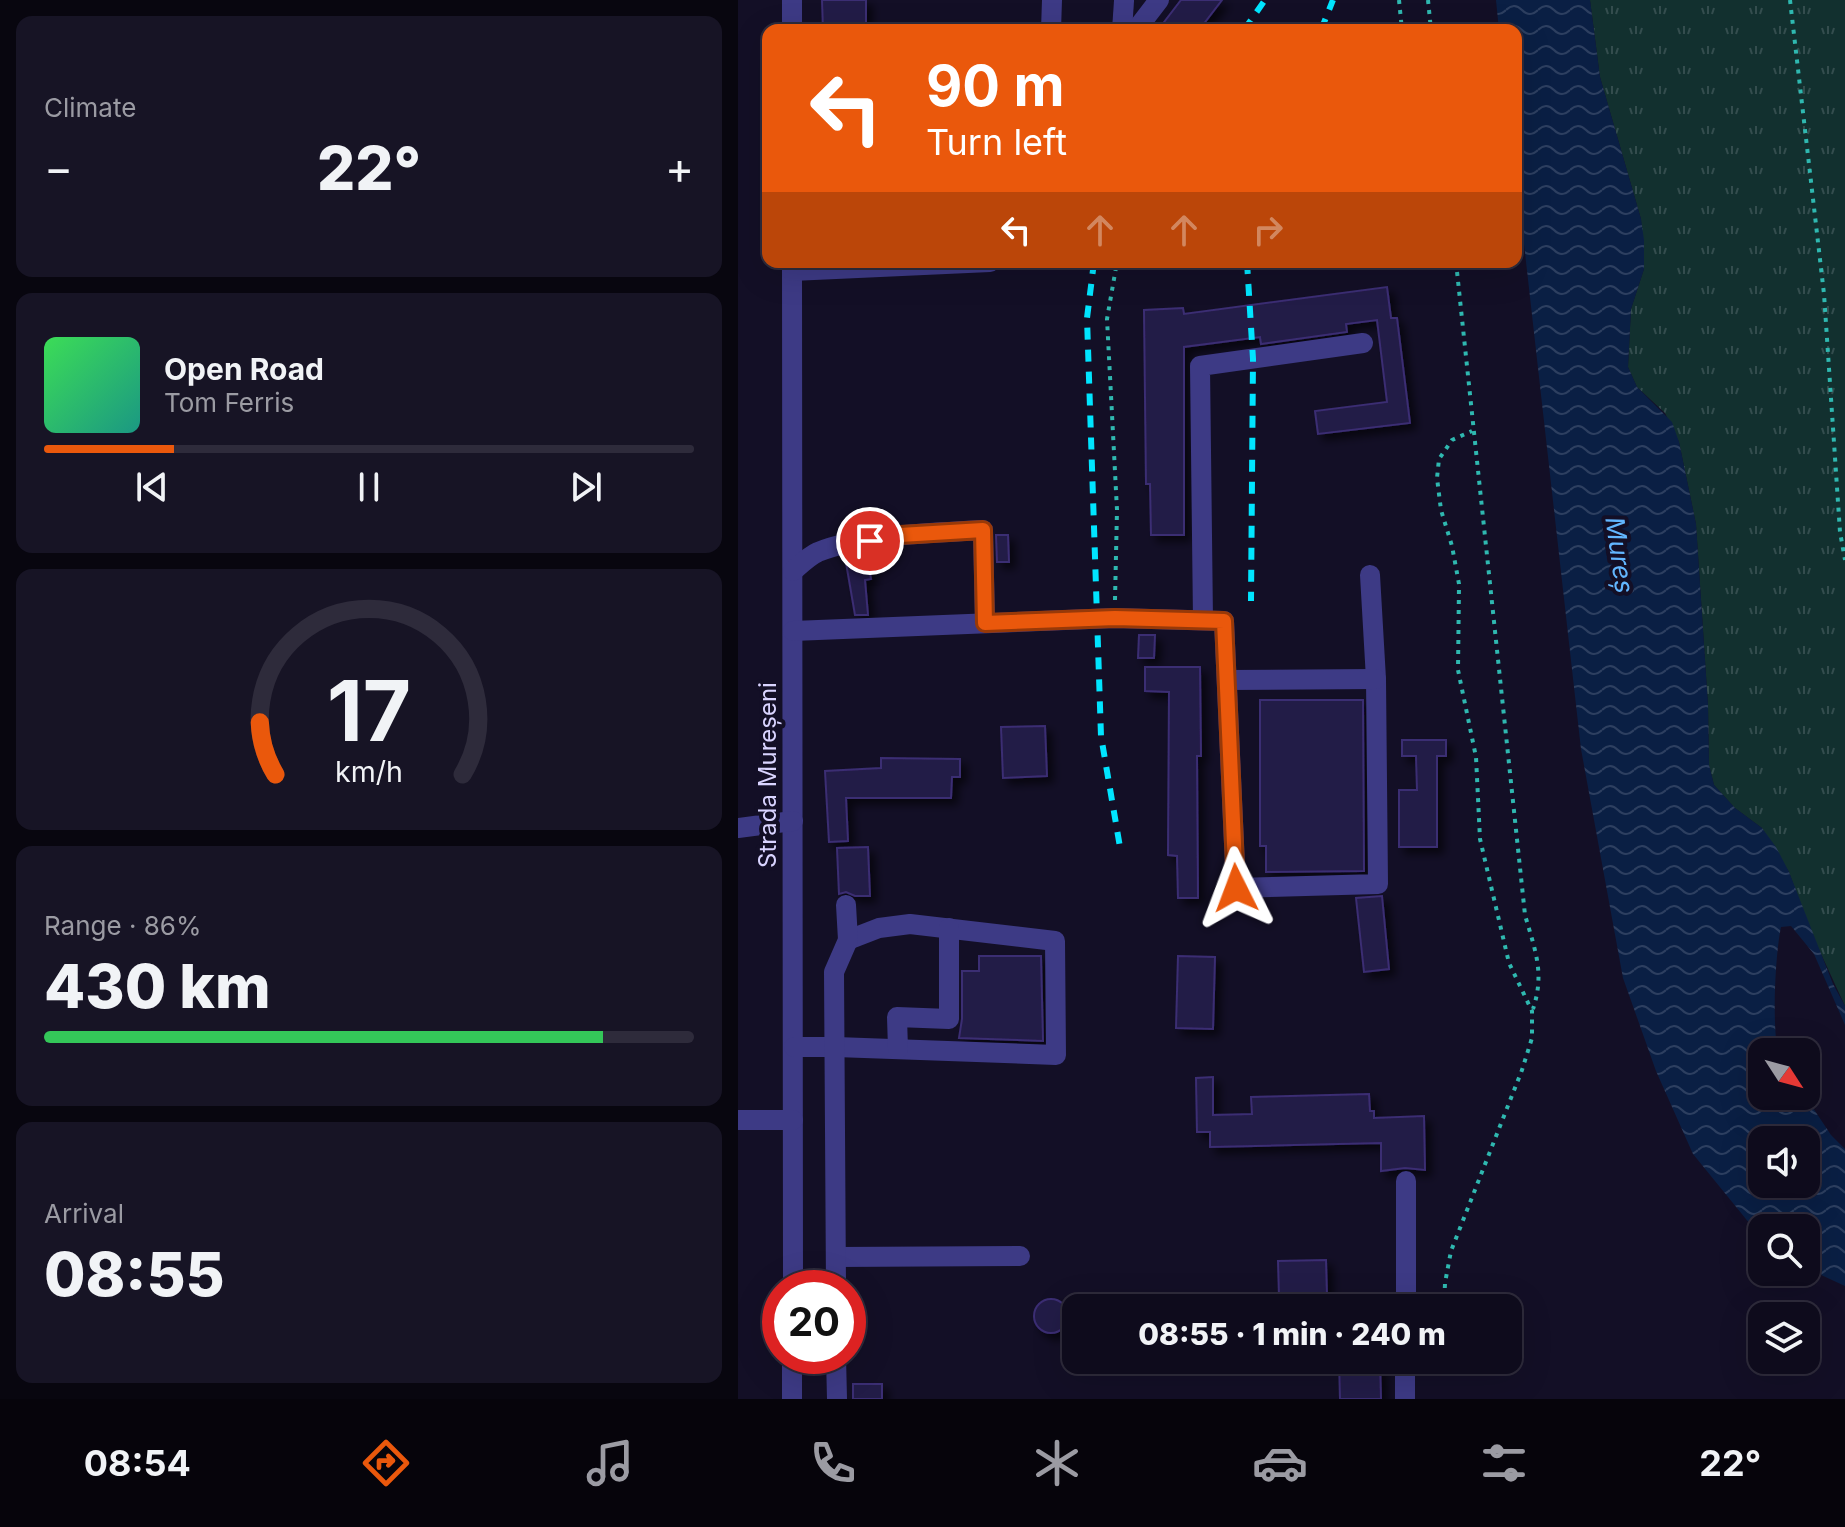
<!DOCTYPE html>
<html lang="en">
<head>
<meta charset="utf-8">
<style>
	:root { --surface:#0e0b1c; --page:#171425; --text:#f1f3f6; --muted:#9b9ba3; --line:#2e2b3b; --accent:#ea580c }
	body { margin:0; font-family:Inter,sans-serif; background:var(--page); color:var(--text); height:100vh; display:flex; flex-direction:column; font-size:30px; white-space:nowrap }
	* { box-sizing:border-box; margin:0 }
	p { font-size:26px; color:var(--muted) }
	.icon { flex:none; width:44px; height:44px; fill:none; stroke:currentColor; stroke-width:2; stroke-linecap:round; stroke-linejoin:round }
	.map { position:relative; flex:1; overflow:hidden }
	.panel { display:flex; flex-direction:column; gap:16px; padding:16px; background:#08060f; width:738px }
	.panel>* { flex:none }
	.top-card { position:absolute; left:24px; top:24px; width:760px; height:244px; border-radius:16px; box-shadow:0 8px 32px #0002,0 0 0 2px var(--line); background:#ea580c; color:#fff; overflow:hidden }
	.needle { width:52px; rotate:126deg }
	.controls { position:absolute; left:1010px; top:1038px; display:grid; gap:16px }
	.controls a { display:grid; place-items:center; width:72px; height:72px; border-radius:16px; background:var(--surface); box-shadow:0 8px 32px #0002,0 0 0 2px var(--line); font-size:40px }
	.speed { position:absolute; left:24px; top:1270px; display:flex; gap:16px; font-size:40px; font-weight:700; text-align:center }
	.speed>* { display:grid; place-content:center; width:104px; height:104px; border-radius:50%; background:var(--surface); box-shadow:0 8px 32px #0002,0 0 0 2px var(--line); line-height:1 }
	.speed .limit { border:12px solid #d22; background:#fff; color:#111 }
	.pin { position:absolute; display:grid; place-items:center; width:68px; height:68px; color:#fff; margin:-34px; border:4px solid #fff; border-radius:50%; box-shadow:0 2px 8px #0007 }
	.me { position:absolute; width:88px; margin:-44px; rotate:357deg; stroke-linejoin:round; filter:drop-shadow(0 0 6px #0008) }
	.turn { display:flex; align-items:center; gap:28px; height:168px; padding:0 32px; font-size:36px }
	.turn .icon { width:104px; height:104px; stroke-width:2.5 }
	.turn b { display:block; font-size:56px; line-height:68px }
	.lanes { display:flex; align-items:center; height:76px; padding:0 32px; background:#0003; justify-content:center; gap:40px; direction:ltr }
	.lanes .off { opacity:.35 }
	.big { font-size:60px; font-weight:800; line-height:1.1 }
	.panel .card { flex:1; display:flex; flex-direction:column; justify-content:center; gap:12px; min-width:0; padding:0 28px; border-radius:16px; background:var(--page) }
	.panel .dial { align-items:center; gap:0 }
	.dial svg { height:208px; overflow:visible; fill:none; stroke:var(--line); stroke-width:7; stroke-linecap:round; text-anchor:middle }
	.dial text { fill:var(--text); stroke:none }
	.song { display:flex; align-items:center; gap:24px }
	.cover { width:96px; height:96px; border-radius:12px; background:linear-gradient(135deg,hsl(130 70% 55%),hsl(170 70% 35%)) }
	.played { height:8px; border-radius:4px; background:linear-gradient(90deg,var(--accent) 20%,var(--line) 20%) }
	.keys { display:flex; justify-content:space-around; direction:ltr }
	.heat { display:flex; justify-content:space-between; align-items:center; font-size:44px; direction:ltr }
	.charge { height:12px; border-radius:6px; background:linear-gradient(90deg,#34c759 86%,var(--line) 0) }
	.trip { position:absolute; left:324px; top:1294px; width:460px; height:80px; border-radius:16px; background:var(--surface); box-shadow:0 8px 32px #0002,0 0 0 2px var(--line); font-weight:800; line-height:80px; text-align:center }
	.menu { display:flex; height:128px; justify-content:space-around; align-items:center; background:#06040b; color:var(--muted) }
	.menu .icon { width:56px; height:56px }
	.menu .current { color:var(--accent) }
	.menu b { font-size:36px; color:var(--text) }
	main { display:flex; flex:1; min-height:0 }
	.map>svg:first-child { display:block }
	.grass { fill:url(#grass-tufts) }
	.water { fill:url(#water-waves); fill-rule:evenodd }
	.building { fill:#241b47; stroke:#3b2d73; stroke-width:2; filter:url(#shadow) }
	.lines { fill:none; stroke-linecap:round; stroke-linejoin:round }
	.path { stroke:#2fb8b0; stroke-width:4; stroke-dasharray:4 6; stroke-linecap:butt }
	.minor { stroke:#3d3a85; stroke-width:20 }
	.rail { stroke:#00e5ff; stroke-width:6; stroke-dasharray:12 10; stroke-linecap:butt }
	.route-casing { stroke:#983908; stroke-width:20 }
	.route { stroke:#ea580c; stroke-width:14 }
	.labels { text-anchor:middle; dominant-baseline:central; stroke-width:8; stroke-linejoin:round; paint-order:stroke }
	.street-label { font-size:24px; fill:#d9d4ff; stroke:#130f26 }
	.water-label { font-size:26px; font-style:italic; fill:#62b6ff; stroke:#130f26 }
</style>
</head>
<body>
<main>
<section class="panel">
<div class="card"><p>Climate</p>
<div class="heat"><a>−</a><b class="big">22°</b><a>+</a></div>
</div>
<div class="card">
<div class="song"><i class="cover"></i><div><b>Open Road</b><p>Tom Ferris</p></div></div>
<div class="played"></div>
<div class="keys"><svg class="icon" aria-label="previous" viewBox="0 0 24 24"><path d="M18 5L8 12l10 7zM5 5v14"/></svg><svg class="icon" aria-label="pause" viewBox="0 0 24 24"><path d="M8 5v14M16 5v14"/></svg><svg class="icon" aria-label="next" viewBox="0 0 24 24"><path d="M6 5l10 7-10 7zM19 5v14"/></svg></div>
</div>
<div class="card dial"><svg viewBox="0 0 100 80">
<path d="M14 69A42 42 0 1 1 86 69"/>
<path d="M14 69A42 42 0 0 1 8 49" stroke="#ea580c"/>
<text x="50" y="56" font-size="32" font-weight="700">17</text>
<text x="50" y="72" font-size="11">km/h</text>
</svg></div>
<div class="card"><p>Range · 86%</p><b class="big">430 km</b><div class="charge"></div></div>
<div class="card"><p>Arrival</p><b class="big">08:55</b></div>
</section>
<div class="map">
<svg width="1107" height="1399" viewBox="0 0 1107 1399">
	<defs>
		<pattern id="grass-tufts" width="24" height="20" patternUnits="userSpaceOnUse" patternTransform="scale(2)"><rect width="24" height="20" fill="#12302f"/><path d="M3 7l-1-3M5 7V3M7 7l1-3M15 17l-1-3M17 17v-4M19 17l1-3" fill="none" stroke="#344d4e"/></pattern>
		<pattern id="water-waves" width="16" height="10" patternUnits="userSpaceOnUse" patternTransform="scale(2)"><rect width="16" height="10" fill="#0a1f44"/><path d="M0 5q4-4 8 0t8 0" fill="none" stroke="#2d3f60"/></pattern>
		<filter id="shadow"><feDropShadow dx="6" dy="6" stdDeviation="4" flood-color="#0009"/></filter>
	</defs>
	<rect width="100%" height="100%" fill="#130f26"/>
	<path class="grass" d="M852 0H1107V1006L1073 932 1051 872 1024 828 997 808 976 785 971 765 970 705 958 524 941 442 927 413 899 387 890 367 893 309 906 269 903 219 862 77Z"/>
	<path class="water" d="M758 0H852L862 77 903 219 906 240V269L893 309 890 367 899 387 934 422 941 442 958 524 970 705 971 765 976 785 997 808 1024 828 1038 847 1051 872 1095 984 1107 1006V1025L1076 954 1053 926 1043 927C1037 955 1034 1025 1040 1052H1024V1096H1067L1093 1135 1107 1149V1286L1068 1268V1228H1024V1233L1012 1224 955 1154 918 1071 885 978 843 749 778 173V30H761ZM1068 1140V1184H1024V1140Z"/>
	<g class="building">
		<path d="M84 0H128V30H85Z"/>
		<path d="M443 0H484L461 30H420Z"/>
		<path d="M649 287 653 318H659L672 423 580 434 577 411 649 402 639 320 608 324 609 332 523 344 522 337 446 347V535H413L412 484H408L406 310 445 308 446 314Z"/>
		<path d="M258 535H270L271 562H259Z"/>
		<path d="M128 553 133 579 127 580 130 615H117L107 557Z"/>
		<path d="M401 635H417L416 658H400Z"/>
		<path d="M407 667H462L463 756H459L460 898H440L439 856 430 855 431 692 407 691Z"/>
		<path d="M522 700H625L626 871 528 872V846H522Z"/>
		<path d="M307 726 309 776 265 778 263 727Z"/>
		<path d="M664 740H708V756H699V847H661V790H679L678 756H664Z"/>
		<path d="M143 758 222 759V777H214L213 798H108L110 841 91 842 87 771 143 768Z"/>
		<path d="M130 847 132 896H117L108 892 101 894 99 848Z"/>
		<path d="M644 896 651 969 626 972 618 898Z"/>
		<path d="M241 956H303L305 1041 221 1038 224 1019V971H241Z"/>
		<path d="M440 956 477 957 475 1029 438 1028Z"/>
		<path d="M475 1077V1115L514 1114 513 1097 631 1094 632 1111H636V1118L686 1116 687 1170 667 1168 643 1171V1143L472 1147V1132H459L458 1078Z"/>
		<path d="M588 1260 589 1296H541L540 1261Z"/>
		<circle cx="313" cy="1316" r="17"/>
		<path d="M601 1360H642L643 1399H602Z"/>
		<rect x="115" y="1384" width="29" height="15"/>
	</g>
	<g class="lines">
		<g class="path">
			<path d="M661 0 664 30"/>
			<path d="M690 0 693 30"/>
			<path d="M1052 0 1086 294 1102 532 1107 560"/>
			<path d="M718 262 787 915C797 950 807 973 795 1009"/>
			<path d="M377 600 379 510 369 319 379 262"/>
			<path d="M706 1308 707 1283 713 1251 784 1070 794 1038V1011L771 963 742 839 738 757 720 670 721 584 714 546 703 510 699 478 701 459 714 440 734 431"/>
			<path d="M686 1370 694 1360"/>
		</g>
		<g class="minor">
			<path d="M54 0V30"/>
			<path d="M313 30 314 0"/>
			<path d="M384 30 386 1"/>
			<path d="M398 30 421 0"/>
			<path d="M54 262 55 1288"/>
			<path d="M54 271 252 262"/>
			<path d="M55 571C62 565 71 556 80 552 125 534 196 533 245 530L247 623"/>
			<path d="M465 620 462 366 625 343"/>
			<path d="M55 631 377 618 486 621 498 888 640 884 638 679 632 575"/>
			<path d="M489 680 638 679"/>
			<path d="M0 828 55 821"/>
			<path d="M56 1047H98L318 1055 317 941 172 924 141 928 110 940"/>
			<path d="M160 1049 159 1017 211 1019V928"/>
			<path d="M0 1120H55"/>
			<path d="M98 1257 282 1256"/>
			<path d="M98 1288 96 972 110 940 108 905"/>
			<path d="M668 1308V1181"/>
			<path d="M98 1356 99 1399"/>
			<path d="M54 1399V1356"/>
			<path d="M667 1399V1360"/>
		</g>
		<g class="rail">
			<path d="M506 30 527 0"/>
			<path d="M583 30 595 0"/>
			<path d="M356 262 349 318 363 736 383 853"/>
			<path d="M509 262 515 359 513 601"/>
		</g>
	</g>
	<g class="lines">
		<g class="route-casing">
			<path id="route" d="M132 541 162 535 245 530 247 623 377 618 486 621 498 888"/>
		</g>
		<use href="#route" class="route"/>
	</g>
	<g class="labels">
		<g class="street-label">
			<text transform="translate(29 775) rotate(-90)">Strada Mureșeni</text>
		</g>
		<g class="water-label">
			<text transform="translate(882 555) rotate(82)">Mureș</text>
		</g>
	</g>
</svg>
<div class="controls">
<a><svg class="needle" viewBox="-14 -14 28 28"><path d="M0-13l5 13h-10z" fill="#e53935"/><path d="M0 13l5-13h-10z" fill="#9b9ba3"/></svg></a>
<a><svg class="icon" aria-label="sound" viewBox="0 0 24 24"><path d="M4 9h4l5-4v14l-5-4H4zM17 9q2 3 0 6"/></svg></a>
<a><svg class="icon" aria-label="search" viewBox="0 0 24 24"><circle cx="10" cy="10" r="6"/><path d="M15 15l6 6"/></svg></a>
<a><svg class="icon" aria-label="layers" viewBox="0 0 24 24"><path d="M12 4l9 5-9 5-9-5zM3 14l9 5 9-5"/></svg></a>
</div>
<div class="speed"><div class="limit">20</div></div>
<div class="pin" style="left:132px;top:541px;background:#d93025"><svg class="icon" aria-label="arrive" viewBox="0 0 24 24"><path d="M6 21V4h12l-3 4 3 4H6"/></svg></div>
<svg class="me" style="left:498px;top:888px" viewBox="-20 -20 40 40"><path d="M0-17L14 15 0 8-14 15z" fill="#ea580c" stroke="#fff" stroke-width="4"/></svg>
<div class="trip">08:55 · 1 min · 240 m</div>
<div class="top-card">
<div class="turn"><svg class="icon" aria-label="left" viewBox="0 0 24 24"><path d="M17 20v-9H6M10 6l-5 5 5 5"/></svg><div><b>90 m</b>Turn left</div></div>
<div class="lanes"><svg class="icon" aria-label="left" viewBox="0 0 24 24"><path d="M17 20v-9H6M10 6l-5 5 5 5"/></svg><svg class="icon off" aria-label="ahead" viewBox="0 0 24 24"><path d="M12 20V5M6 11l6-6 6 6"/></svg><svg class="icon off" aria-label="ahead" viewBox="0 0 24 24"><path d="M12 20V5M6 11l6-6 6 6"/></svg><svg class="icon off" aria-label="right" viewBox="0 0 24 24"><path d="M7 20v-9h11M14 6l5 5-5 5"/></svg></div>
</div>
</div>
</main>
<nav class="menu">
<b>08:54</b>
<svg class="icon current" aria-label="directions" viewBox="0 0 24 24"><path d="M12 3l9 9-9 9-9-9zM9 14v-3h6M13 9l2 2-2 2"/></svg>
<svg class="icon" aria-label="music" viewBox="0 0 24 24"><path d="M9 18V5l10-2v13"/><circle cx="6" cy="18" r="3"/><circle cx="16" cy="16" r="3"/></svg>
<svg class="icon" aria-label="phone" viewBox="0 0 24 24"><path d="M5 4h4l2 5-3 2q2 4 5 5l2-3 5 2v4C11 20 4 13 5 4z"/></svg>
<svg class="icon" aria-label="climate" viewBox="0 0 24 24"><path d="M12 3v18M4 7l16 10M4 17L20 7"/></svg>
<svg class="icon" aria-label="car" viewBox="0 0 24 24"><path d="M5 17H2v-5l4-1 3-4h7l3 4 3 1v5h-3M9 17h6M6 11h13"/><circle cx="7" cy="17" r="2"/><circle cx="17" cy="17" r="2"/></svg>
<svg class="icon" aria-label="filters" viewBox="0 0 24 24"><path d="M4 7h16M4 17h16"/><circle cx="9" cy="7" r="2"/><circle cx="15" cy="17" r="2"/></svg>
<b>22°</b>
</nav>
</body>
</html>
